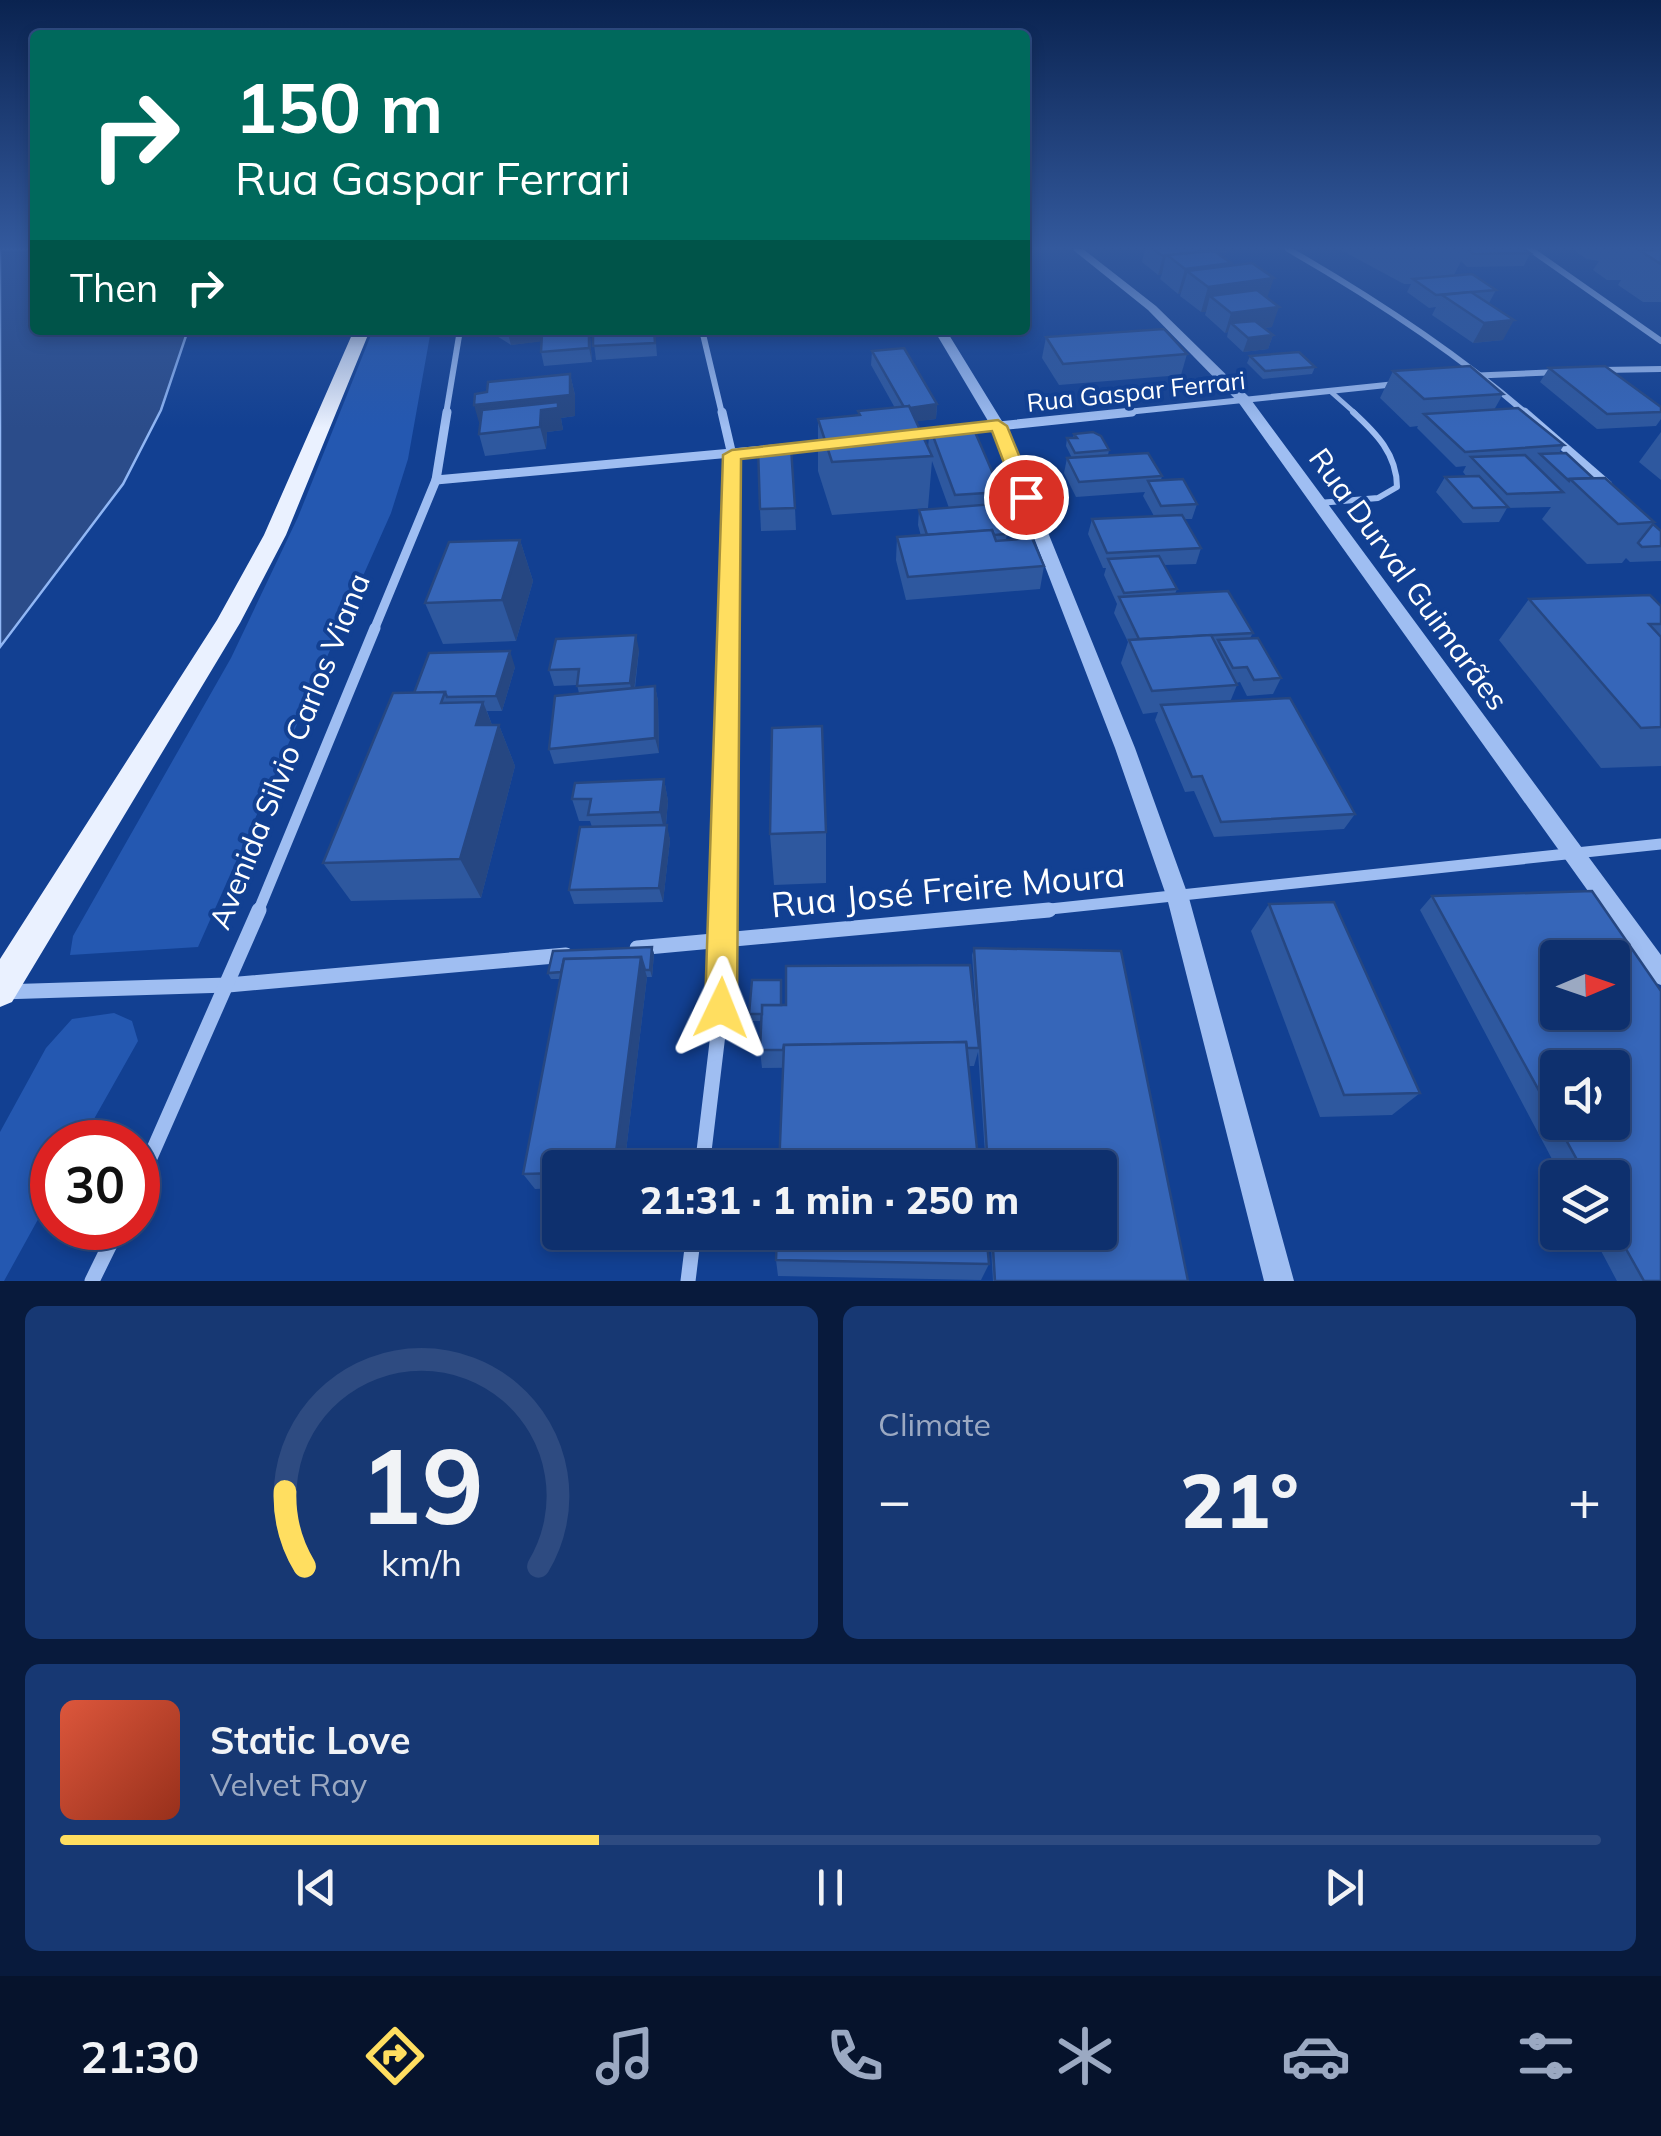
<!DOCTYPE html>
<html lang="en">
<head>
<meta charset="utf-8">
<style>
	:root { --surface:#0e306e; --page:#173873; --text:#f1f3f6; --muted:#9ba9c2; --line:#2e4b81; --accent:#ffde60 }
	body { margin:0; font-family:Mulish,sans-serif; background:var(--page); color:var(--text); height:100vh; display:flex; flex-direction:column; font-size:38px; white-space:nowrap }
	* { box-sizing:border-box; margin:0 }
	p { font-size:32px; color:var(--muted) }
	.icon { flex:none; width:55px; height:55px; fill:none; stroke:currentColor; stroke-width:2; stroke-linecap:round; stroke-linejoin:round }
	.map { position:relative; height:1281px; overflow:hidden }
	.drawer { display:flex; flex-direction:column; gap:25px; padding:25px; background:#081a3c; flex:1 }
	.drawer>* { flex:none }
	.top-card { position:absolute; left:30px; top:30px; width:1000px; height:305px; border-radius:10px; box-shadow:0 5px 15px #0003,0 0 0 2px var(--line); background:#00695c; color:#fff; overflow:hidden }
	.needle { width:65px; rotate:88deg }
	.buttons { position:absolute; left:1540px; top:940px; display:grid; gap:20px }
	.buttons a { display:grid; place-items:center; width:90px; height:90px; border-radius:10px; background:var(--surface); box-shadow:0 5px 15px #0003,0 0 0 2px var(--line); font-size:50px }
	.speed { position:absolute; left:30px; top:1120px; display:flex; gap:20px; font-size:50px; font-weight:700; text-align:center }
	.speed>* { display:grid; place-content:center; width:130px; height:130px; border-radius:50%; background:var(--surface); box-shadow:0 5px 15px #0003,0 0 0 2px var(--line); line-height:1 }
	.speed .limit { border:15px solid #d22; background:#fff; color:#111 }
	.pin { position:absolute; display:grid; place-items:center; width:85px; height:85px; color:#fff; margin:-42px; border:5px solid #fff; border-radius:50%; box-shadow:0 2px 10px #0007 }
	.me { position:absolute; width:110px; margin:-55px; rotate:2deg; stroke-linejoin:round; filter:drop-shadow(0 0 8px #0008) }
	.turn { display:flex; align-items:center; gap:35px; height:210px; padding:0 40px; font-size:45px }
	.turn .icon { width:130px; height:130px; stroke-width:2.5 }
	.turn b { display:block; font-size:70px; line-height:85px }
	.then { display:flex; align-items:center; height:95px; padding:0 40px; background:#0003; gap:20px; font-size:38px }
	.big { font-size:75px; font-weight:800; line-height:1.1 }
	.drawer .tile { flex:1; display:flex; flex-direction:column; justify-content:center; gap:15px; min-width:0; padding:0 35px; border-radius:15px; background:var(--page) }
	.drawer .dial { align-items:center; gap:0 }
	.dial svg { height:260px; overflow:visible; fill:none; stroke:var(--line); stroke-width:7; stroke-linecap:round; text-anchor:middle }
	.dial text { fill:var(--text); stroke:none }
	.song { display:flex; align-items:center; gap:30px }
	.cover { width:120px; height:120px; border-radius:15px; background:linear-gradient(135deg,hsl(10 70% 55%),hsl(10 70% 35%)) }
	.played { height:10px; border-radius:5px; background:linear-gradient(90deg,var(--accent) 35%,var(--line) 35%) }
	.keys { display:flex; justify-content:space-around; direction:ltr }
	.heat { display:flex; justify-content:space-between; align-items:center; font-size:55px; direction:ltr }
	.drawer .tiles { flex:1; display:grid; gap:25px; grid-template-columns:1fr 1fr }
	.tile:last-child { grid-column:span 2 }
	.trip { position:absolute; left:542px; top:1150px; width:575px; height:100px; border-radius:10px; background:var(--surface); box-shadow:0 5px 15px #0003,0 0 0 2px var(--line); font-weight:800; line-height:100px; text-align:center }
	.menu { display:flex; height:160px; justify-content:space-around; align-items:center; background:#06132c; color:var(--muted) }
	.menu .icon { width:70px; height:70px }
	.menu .active { color:var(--accent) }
	.menu b { font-size:45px; color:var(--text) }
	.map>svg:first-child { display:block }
	.green { fill:#2458b1 }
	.water { fill:#2b4c8a; stroke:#91b7f5; stroke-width:2.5 }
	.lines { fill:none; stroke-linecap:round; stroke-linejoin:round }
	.service-far1 { stroke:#9fbef2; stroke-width:5 }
	.service { stroke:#9fbef2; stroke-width:6 }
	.minor-far3 { stroke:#9fbef2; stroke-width:6 }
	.minor-far2 { stroke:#9fbef2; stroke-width:9 }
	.minor-far1 { stroke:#9fbef2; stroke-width:11 }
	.minor { stroke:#9fbef2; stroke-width:15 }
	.tertiary { fill:#9fbef2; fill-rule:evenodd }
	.primary { fill:#eaf1ff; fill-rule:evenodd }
	.wall { fill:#2e589f; fill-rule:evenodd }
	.shaded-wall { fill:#264782 }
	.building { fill:#3666b9; stroke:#264782; stroke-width:2.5; fill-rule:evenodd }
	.route { fill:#ffde60; stroke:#a6903e; stroke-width:2.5 }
	.labels { text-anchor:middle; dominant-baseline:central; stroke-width:8; stroke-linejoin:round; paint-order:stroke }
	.far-street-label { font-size:25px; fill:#fff; stroke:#124092 }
	.street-label { font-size:30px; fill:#fff; stroke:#124092 }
	.near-street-label { font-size:35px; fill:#fff; stroke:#124092 }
</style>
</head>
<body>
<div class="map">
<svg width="1661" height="1281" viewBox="0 0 1661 1281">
	<rect width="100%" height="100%" fill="#124092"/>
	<g class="green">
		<path d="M373 330H431L408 459 391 513 198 947 70 955 73 936 231 658 298 517Z"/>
		<path d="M114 1013 132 1021 138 1041 81 1142H52V1194L4 1281H0V1132L46 1048 72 1019Z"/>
	</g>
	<path class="water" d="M0 249H35V330H188L161 410 123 484 0 647Z"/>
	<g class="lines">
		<path class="service-far1" d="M1330 391 1356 414"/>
		<path class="service" d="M1319 503 1378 498 1397 487C1397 454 1376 433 1353 412"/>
		<g class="minor-far3">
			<path d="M1288 249C1373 298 1453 350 1527 414"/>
			<path d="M1530 249 1661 341"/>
			<path d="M702 330 722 414"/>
			<path d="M1602 370 1661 369"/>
			<path d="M1467 376 1560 372"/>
			<path d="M446 414 460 330"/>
			<path d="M1108 414 1396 384"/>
		</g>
		<g class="minor-far2">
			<path d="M722 412 732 455 729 630"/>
			<path d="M1524 412 1608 485"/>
			<path d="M960 430 1132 412"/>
			<path d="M436 480 829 444"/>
			<path d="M374 630 436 480 447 412"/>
		</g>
		<g class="minor-far1">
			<path d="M258 912 375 628"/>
			<path d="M723 912 729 628"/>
			<path d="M1022 912 1661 844"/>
		</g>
		<g class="minor">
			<path d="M637 948 1049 910"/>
			<path d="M0 992 228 985 566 955"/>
			<path d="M702 1168 721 1009 723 910"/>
			<path d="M138 1185 259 910"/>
			<path d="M92 1281 118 1228"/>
			<path d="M688 1281 694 1232"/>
		</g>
		<g class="tertiary">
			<path d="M1072 249H1083L1156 306 1249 397 1661 955V985L1653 982 1239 403 1148 310Z"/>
			<path d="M934 330H946L1005 426 1135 748 1189 898 1294 1281H1264L1167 898 1115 748 991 426Z"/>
		</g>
		<path class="primary" d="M354 330H370L286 535 240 623 12 1002 0 1007V959L217 620 264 535Z"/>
	</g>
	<g class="wall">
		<path d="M1145 249H1239L1217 253 1267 298 1272 327 1264 328 1273 335 1268 349 1243 352 1227 337 1228 332 1225 333 1205 315 1206 312H1201L1180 296 1181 293 1178 294 1160 279 1162 274 1158 275 1142 262Z"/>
		<path d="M1339 249H1524L1530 253 1524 266 1467 267 1461 261 1454 275 1496 290 1489 303H1487L1503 340 1473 343 1432 315 1436 307 1429 308 1407 292 1411 284H1404Z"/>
		<path d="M1572 249H1661V302H1643L1618 285 1621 280H1607L1593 270 1599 261 1587 259Z"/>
		<path d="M492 330H655L657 356 596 360 593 336H590L592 362 544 366 541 352V341L511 345 492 333Z"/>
		<path d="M1046 337 1187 354 1181 375 1059 385 1042 358Z"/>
		<path d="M872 351 937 404 936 419 916 421 928 447 930 428 1001 492 998 513 1007 534 1006 540 1044 566 1040 589 906 600 896 560 897 537 921 536 918 525 919 510 949 508 932 461 928 508 832 515 818 471V419L858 415V411L895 408 871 365Z"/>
		<path d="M1250 356 1315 367 1312 374 1263 379 1247 363Z"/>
		<path d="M1549 368 1661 407V419L1656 426 1597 429 1540 382Z"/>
		<path d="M1393 371 1503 394 1494 410 1564 445 1559 453 1654 522 1653 524 1661 531V561L1630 562 1626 558 1622 563 1587 564 1542 519 1551 507 1507 508 1499 522 1463 523 1436 492 1445 477H1467L1463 472 1466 466 1456 467 1417 428 1418 426 1410 427 1380 398Z"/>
		<path d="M570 374 575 395V416L561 418 563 430 547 432 546 449 485 456 479 434 487 392Z"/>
		<path d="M1661 432V480L1639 462Z"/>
		<path d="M1074 434 1109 450 1108 455 1162 476 1161 480 1197 504 1192 519H1185L1201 548 1196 564 1164 565 1177 589 1175 594 1253 633 1250 638 1281 678 1273 694 1247 696 1240 682 1236 683 1237 685 1230 702 1355 814 1344 829 1214 837 1194 791 1185 792 1155 720 1158 712 1143 714 1121 663 1128 642 1114 613 1117 604 1104 575 1106 568H1103L1088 534 1092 519 1154 516 1143 496 1145 492 1076 497 1064 473 1067 458H1072L1066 446 1067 438H1073Z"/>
		<path d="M795 508 796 530 761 531 760 509Z"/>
		<path d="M520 540 533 581 516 641 443 644 425 603Z"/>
		<path d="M1529 599 1661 606V766L1601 768 1499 640Z"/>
		<path d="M639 650 635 688 655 686 658 701 659 753 554 764 549 749 579 693 577 685 554 686 549 670Z"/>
		<path d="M515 667 502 711H487L492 725H499L515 766 481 898 351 901 323 863 414 693Z"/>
		<path d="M664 779 668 801 666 825 670 840 663 902 574 904 569 890 592 827 590 821H579L572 799Z"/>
		<path d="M826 832V883L774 885 770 834Z"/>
		<path d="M1592 891 1661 991V1281H1617L1591 1232H1612V1178H1562L1420 910 1432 896ZM1558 958H1612V1012H1558ZM1558 1068H1612V1122H1558Z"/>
		<path d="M1269 904 1420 1093 1392 1115 1320 1117 1251 931Z"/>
		<path d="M652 947 654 954 652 977H647L624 1168H560V1188L535 1189 523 1174 560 979H551L548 973Z"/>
		<path d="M974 948 1188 1281H993L990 1232H1100V1168H986L978 1052 974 1066 762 1068 760 1050 761 1021H750L749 1014 781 1005 977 1024 972 955Z"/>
		<path d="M776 1260 989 1264 981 1280 778 1276Z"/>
	</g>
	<g class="shaded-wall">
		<path d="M1213 249H1239L1212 254Z"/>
		<path d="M1166 255 1162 274 1158 275 1163 256Z"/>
		<path d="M1231 263 1224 285 1274 278 1265 304 1210 296 1206 312H1201L1208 287 1188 271 1181 293 1178 294 1185 269Z"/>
		<path d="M1279 307 1272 327 1240 331 1231 323 1228 332 1225 333 1231 313Z"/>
		<path d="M1514 320 1503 340 1473 343 1484 323Z"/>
		<path d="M507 330H633L634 332 590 336 592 362 589 348V336L511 345Z"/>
		<path d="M1273 335 1268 349 1243 352 1248 338Z"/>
		<path d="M570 374 575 395V416L561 418 563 430 547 432 546 449 540 427 480 426 474 405Z"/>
		<path d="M937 404 936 419 904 423V408Z"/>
		<path d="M520 540 533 581 516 641 502 600Z"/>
		<path d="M636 635 639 650 633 699 630 683Z"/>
		<path d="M510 651 515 667 502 711 496 696Z"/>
		<path d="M655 686 658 701 659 753 655 738Z"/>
		<path d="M483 702 496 735 499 725 515 766 481 898 460 859 476 725Z"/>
		<path d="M664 779 668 801 665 834 660 812Z"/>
		<path d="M667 825 670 840 663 902 659 888Z"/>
		<path d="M652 947 654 954 652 977 650 970Z"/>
		<path d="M641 957 647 977 624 1168H614Z"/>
	</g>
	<g class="building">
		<path d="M1153 249H1210L1212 250 1163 256Z"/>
		<path d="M1467 249H1524L1530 253 1474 254Z"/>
		<path d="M1652 249H1661V264L1639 250H1654Z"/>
		<path d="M1214 251 1231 263 1185 269 1167 255Z"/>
		<path d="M1252 263 1274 278 1208 287 1187 271Z"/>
		<path d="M1472 274 1496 290 1436 295 1413 279Z"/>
		<path d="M1257 290 1279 307 1231 313 1210 296Z"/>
		<path d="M1471 292 1514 320 1484 323 1442 295Z"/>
		<path d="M1255 321 1273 335 1248 338 1231 323Z"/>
		<path d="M1164 329 1187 354 1063 364 1046 337Z"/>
		<path d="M589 330V348L541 352 542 333Z"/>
		<path d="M593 330H654L655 343 593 346Z"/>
		<path d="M904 348 937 404 910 408 909 406 904 407 872 351Z"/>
		<path d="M1299 352 1315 367 1265 371 1250 356Z"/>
		<path d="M1470 366 1503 394 1424 399 1393 371Z"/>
		<path d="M1605 366 1661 407V412L1607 414 1549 368Z"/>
		<path d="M570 374V395L474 405 475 394 487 392 488 382Z"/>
		<path d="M558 402V408L541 410 540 427 479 434 482 410Z"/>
		<path d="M909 406 932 456 832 462 818 419 860 415 858 411Z"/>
		<path d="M1518 408 1564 445 1465 452 1424 414Z"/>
		<path d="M972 425 1001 492 955 495 930 428Z"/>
		<path d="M1093 432 1101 436 1109 450 1075 453 1067 438H1077L1074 434Z"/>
		<path d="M791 447 795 508 760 509 758 448Z"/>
		<path d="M1148 453 1162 476 1079 482 1067 458Z"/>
		<path d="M1566 453 1593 478 1570 479 1569 481 1540 454Z"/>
		<path d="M1525 455 1563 492 1507 494 1471 457Z"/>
		<path d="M1479 476 1508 507 1473 508 1445 477Z"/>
		<path d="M1605 478 1654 522 1618 524 1570 479Z"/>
		<path d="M1183 479 1197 504 1161 506 1148 481Z"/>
		<path d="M994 504 1007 534 994 535 992 530 927 535 919 510Z"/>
		<path d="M1182 515 1201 548 1107 553 1092 519Z"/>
		<path d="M1653 524 1661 531V546L1642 547 1638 543Z"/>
		<path d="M992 530 996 541 1032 538 1044 566 908 577 897 537Z"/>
		<path d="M520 540 502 600 425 603 449 542Z"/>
		<path d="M1159 556 1177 589 1124 593 1108 559Z"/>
		<path d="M1228 591 1253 633 1139 639 1119 597Z"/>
		<path d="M1650 595 1661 606V624H1649L1661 637V727L1641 728 1529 599Z"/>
		<path d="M636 635 630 683 577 686 579 669 549 670 556 639Z"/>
		<path d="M1211 635 1237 685 1152 691 1129 640Z"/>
		<path d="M1258 638 1281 678 1254 680 1247 667 1233 668 1218 640Z"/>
		<path d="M510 651 496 696 447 697 445 692 414 693 429 653Z"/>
		<path d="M655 686V738L549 749 555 696Z"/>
		<path d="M445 692 441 703 483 702 476 725H499L460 859 323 863 393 693Z"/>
		<path d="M1290 698 1355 814 1221 822 1202 776 1192 777 1161 705Z"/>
		<path d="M822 726 826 832 770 834 772 728Z"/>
		<path d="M664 779 660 812 588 815 591 799H572L575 783Z"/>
		<path d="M667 825 659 888 569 890 580 827Z"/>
		<path d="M1592 891 1661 991V1281H1644L1612 1224V1178H1587L1432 896ZM1558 958H1612V1012H1558ZM1558 1068H1612V1122H1558Z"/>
		<path d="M1334 902 1420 1093 1344 1095 1269 904Z"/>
		<path d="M652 947 650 970H645L641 957 564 959 561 972 548 973 553 951Z"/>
		<path d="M974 948 1121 951 1188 1281H995L992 1232H1100V1168H988Z"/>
		<path d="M641 957 614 1168H560V1173L523 1174 564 959Z"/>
		<path d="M970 965 979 1048H967L966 1042 784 1045 783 1050H760L762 1005H786V966Z"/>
		<path d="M752 980H781V1005H762V1014H749Z"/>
		<path d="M966 1042 979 1168H779L784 1045Z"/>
		<path d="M777 1232H986L989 1264 776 1260Z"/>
	</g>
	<linearGradient id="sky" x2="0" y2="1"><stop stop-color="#0a2350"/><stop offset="0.58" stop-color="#33599d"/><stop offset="1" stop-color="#33599d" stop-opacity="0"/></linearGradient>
	<rect width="1661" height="428" fill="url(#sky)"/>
	<path class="route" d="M998 420 1007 426 1036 497 1033 501 1017 497 992 431 741 459 737 1008 732 1020 721 1024 710 1020 705 1008 723 455 732 450Z"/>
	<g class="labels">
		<g class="far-street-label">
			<text transform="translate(1136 391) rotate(-6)">Rua Gaspar Ferrari</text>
		</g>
		<g class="street-label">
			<text transform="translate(1409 579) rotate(54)">Rua Durval Guimarães</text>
			<text transform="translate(289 751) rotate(-68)">Avenida Silvio Carlos Viana</text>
		</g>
		<g class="near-street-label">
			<text transform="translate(948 889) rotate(-5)">Rua José Freire Moura</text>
		</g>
	</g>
</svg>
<div class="buttons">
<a><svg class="needle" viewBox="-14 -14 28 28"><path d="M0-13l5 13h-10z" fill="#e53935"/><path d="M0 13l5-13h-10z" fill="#9ba9c2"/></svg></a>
<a><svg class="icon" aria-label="sound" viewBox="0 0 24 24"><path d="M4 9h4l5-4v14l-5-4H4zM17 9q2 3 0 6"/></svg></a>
<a><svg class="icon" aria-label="layers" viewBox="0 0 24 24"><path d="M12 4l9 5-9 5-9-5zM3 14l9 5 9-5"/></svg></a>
</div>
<div class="speed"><div class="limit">30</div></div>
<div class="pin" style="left:1026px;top:497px;background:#d93025"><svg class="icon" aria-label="arrive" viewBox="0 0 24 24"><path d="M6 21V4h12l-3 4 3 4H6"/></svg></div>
<svg class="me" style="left:721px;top:1008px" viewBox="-20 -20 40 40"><path d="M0-17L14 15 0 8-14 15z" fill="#ffde60" stroke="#fff" stroke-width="4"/></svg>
<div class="trip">21:31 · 1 min · 250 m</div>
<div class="top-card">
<div class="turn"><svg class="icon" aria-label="right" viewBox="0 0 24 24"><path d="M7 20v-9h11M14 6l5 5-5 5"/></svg><div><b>150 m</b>Rua Gaspar Ferrari</div></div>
<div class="then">Then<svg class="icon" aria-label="right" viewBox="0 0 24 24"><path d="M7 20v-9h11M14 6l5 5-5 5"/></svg></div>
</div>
</div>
<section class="drawer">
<div class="tiles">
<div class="tile dial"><svg viewBox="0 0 100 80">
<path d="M14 69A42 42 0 1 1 86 69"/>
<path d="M14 69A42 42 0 0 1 8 46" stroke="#ffde60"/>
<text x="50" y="56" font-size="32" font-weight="700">19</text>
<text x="50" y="72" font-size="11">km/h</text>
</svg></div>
<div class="tile"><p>Climate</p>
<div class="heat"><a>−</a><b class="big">21°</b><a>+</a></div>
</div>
<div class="tile">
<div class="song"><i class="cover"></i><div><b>Static Love</b><p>Velvet Ray</p></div></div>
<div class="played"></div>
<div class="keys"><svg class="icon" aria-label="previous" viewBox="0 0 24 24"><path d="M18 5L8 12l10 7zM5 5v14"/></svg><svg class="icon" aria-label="pause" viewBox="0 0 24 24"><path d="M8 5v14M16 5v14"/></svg><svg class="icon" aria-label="next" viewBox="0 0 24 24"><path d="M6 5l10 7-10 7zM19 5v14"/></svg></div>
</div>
</div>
</section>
<nav class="menu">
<b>21:30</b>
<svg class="icon active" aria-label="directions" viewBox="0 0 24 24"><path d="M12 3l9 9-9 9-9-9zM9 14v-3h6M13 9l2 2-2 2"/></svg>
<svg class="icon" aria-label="music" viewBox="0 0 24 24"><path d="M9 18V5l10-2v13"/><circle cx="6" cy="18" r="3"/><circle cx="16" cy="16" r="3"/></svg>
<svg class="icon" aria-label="phone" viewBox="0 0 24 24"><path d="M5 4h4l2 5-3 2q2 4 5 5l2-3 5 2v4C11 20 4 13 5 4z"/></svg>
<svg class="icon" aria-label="climate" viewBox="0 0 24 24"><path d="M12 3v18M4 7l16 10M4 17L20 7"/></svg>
<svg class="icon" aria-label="car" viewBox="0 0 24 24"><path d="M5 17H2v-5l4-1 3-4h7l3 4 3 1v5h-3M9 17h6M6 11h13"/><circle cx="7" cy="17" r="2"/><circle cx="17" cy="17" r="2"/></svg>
<svg class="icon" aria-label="filters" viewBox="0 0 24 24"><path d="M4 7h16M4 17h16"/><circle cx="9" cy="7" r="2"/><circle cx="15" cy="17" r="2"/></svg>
</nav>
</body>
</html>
